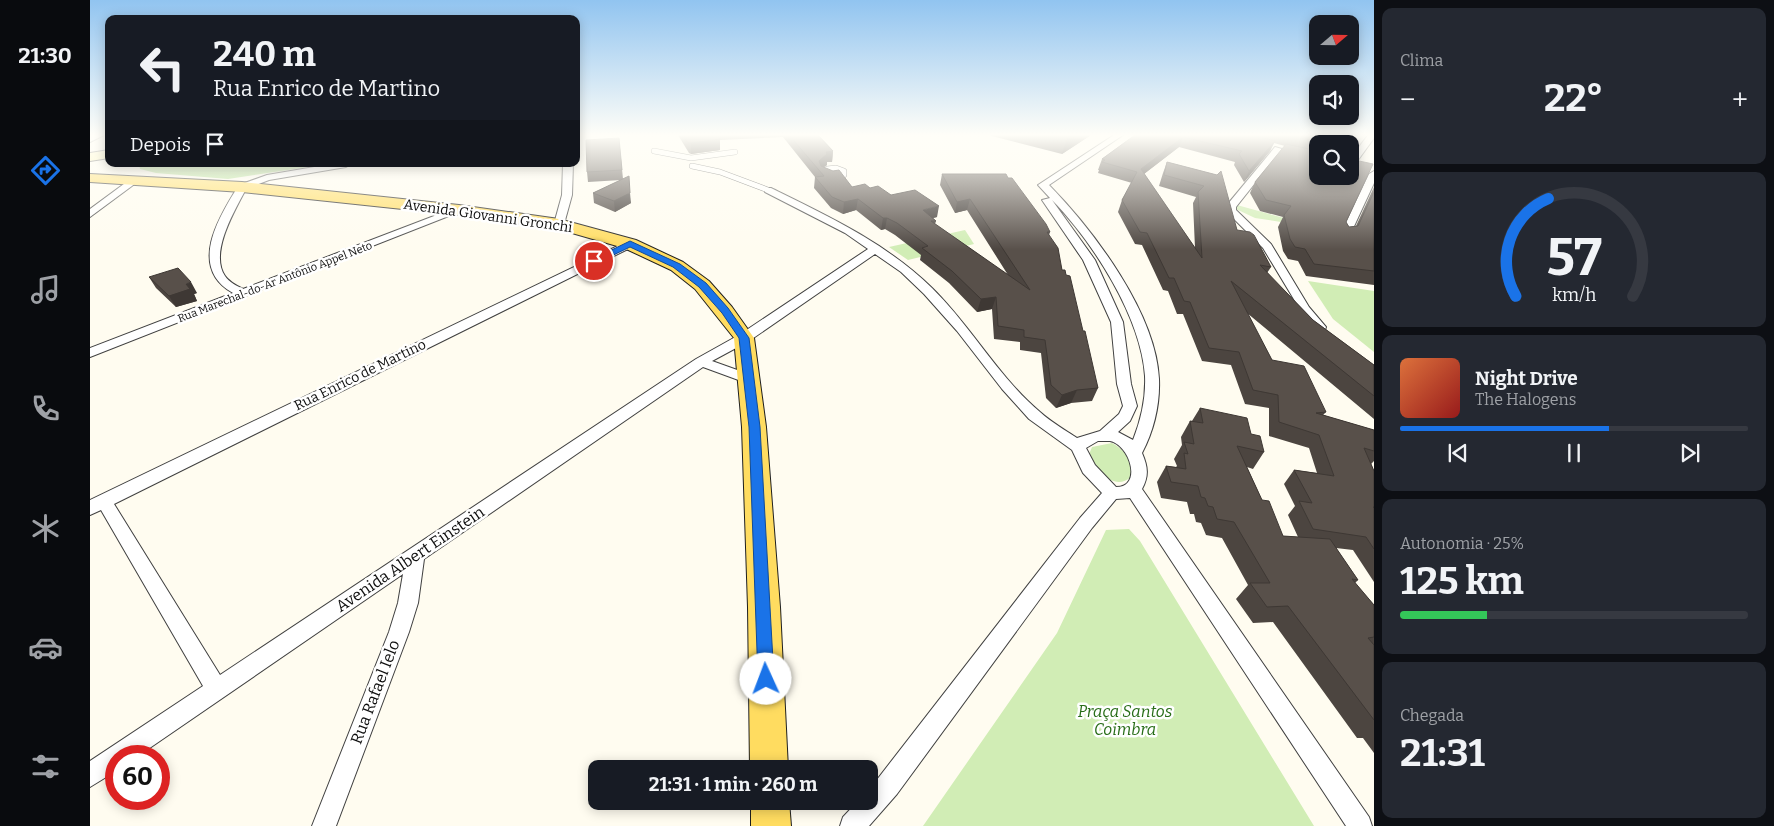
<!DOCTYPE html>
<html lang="pt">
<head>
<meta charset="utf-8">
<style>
	:root { --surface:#171b24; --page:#242831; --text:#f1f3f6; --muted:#9ea1a6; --line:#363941; --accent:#1a73e8 }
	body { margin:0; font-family:Bitter,serif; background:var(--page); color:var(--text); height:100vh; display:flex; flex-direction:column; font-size:19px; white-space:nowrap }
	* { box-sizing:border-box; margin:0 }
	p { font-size:16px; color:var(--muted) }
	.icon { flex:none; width:28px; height:28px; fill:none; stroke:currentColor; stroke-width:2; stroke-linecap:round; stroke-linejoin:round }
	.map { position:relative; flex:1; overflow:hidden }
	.side { display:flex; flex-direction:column; gap:8px; padding:8px; background:#0d0f14; width:400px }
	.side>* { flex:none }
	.top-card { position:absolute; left:15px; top:15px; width:475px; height:152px; border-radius:10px; box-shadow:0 2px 12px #0003; background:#171b24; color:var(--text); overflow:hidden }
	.needle { width:32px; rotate:70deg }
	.controls { position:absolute; left:1219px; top:15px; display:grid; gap:10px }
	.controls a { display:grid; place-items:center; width:50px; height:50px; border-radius:10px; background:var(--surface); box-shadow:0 2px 12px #0003; font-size:25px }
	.speed { position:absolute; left:15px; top:745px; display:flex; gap:10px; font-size:25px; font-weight:700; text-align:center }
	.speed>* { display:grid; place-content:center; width:65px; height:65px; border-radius:50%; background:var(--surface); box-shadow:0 2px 12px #0003; line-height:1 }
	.speed .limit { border:8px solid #d22; background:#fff; color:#111 }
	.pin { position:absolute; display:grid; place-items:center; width:42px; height:42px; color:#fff; margin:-21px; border:2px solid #fff; border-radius:50%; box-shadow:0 1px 5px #0007 }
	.me { position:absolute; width:55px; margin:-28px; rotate:358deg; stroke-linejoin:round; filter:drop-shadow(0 0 4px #0008) }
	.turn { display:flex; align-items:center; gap:18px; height:105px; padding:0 25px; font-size:22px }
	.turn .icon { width:65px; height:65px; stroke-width:2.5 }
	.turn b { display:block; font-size:35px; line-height:42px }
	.then { display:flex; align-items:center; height:48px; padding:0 25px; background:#0003; gap:10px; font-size:19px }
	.big { font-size:38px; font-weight:700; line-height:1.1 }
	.side .tile { flex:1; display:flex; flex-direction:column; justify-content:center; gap:8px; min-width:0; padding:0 18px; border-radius:10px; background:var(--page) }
	.side .dial { align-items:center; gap:0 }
	.dial svg { height:130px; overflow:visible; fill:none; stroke:var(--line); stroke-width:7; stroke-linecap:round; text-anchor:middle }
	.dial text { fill:var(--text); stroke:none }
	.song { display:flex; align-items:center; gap:15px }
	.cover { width:60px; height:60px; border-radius:8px; background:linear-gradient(135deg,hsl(20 70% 55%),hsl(0 70% 35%)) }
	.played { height:5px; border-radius:2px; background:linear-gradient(90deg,var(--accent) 60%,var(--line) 60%) }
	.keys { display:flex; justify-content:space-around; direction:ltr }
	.heat { display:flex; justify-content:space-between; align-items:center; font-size:28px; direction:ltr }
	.charge { height:8px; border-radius:4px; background:linear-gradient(90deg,#34c759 25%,var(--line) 0) }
	.trip { position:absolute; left:498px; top:760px; width:290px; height:50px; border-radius:10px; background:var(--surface); box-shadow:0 2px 12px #0003; font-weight:700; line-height:50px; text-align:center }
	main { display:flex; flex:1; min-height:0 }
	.tabs { display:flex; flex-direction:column; width:90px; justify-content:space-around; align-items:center; background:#090b0e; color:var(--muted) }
	.tabs .icon { width:35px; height:35px }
	.tabs .on { color:var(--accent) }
	.tabs b { font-size:22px; color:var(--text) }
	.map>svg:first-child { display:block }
	.green { fill:#d1edb5 }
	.forest { fill:#b4e093 }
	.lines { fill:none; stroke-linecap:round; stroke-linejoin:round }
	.service-casing { stroke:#414141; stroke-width:6 }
	.minor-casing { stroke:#414141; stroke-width:2 }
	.tertiary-casing { stroke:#414141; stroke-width:2 }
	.secondary-casing { stroke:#303030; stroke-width:2 }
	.primary-casing { stroke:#1f1f1f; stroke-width:2 }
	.service { stroke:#fff; stroke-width:5 }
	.minor { fill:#fff; fill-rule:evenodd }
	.tertiary { fill:#fff; fill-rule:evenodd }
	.secondary { fill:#fff7ab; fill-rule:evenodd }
	.primary { fill:#ffdc60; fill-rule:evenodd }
	.wall { fill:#4c4540 }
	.shaded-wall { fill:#3e3834 }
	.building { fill:#58504a; stroke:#3e3834 }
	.route { fill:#1a73e8; stroke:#114b97 }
	.labels { text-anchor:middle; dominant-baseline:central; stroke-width:5; stroke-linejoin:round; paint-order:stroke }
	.far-street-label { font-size:11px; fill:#0e0e0e; stroke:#fff }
	.street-label { font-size:14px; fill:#0e0e0e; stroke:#fff }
	.near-street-label { font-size:16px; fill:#0e0e0e; stroke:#fff }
	.near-park-label { font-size:16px; font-style:italic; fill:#286d18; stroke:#fff }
</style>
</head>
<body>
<main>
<nav class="tabs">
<b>21:30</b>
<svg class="icon on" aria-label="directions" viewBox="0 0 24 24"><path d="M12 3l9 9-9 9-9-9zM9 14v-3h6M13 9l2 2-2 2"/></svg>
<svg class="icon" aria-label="music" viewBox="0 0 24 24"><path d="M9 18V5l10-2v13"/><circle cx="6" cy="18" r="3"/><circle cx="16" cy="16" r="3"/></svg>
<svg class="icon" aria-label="phone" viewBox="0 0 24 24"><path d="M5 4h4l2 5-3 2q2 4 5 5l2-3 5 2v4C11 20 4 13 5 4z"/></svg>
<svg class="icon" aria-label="climate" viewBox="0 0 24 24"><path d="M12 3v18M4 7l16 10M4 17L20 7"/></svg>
<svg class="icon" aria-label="car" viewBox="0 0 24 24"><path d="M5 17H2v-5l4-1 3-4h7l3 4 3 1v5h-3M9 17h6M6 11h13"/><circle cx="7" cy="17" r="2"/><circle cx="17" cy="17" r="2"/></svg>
<svg class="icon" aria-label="filters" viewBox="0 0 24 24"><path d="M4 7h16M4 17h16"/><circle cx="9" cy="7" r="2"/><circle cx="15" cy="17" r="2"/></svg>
</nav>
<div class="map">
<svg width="1284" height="826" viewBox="0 0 1284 826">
	<rect width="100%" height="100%" fill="#fffcf0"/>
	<g class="green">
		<path d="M1147 205 1194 218 1191 222 1165 218 1146 209Z"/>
		<path d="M875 230 884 244 818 260 799 247Z"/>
		<path d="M1218 281 1284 291V352L1243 319Z"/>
		<path d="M1022 443C1036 451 1043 460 1041 477 1024 492 1007 470 998 457L1002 447Z"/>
		<path d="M1039 529 1050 541 1224 826H833L967 633 1016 530Z"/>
	</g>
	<path class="forest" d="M49 164H238L138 179 66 173 50 169Z"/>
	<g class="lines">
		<g class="service-casing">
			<g id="service">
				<path d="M564 151 601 158 645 152"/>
				<path d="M602 166 630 172 678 190"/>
				<path d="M746 168 754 171V175L743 178 732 173 737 169Z"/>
			</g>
		</g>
		<g class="minor-casing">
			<g id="minor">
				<path d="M1024 135H1033L959 185C1004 231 1066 313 1069 379 1070 404 1064 430 1052 453 1058 467 1059 476 1052 489L1279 817 1282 826H1256L1040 498 1026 499 1002 528 807 794 779 826H750L753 817 768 801H779V790L990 518 1012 493 993 473 982 450 939 419 912 389 867 331 834 294 811 272 785 254 659 341 622 361 664 376 666 379 664 382H654L613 367 334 559 328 603 319 632 246 826H222L299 632 308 603 313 574 48 756H26V771L0 787V761L113 686 11 510 0 515V500L536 242H544V246L24 504 130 675 606 359 649 335 778 249 755 233 675 192V188H681C738 216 796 243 842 288 881 326 909 378 950 412 961 422 975 430 987 438L1010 431 1029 414 1033 406 1027 384 1021 322 993 260 952 200 960 198 948 185ZM962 200C1003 242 1051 317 1055 376 1056 398 1051 420 1043 440L1028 432 1040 421 1047 406 1041 384 1033 322 1005 260ZM1008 441C1012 441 1017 441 1020 441 1040 445 1053 487 1026 487L1005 465 996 448Z"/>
				<path d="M1278 135H1284V138L1263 167 1260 168V159Z"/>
				<path d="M1185 147 1192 149 1146 207V210L1181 244 1219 307 1236 327 1235 330H1225L1217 321 1173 248 1136 211 1137 205Z"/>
				<path d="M242 164H261L256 167 179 180 156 189C145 210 119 253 135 276 139 282 147 286 153 289L365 208 374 210 0 357V348L143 293C98 268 128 218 149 185L177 175Z"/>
				<path d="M473 164H483L482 195 474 224 469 227 464 224 472 195Z"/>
				<path d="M1284 171V183L1260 235 1259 237H1251L1250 235 1279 174Z"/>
				<path d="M42 178 50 180 0 217V209Z"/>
			</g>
		</g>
		<g class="tertiary-casing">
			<path id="tertiary" d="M0 135H14L0 142Z"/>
		</g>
		<g class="secondary-casing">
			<path id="secondary" d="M19 150V158L0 161V153Z"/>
		</g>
		<g class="primary-casing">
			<g id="primary">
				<path d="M0 174 152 182 369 205 469 219 546 240 593 262 619 281 642 307 664 338 676 427 690 607 698 769H660L658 607 652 427 644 338 605 289 581 270 534 248 468 229 369 215 152 192 0 182Z"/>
				<path d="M661 801H699L701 826H661Z"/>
			</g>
		</g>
		<use href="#service" class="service"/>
		<use href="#minor" class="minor"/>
		<use href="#tertiary" class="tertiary"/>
		<use href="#secondary" class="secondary"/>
		<use href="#primary" class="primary"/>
	</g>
	<g class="wall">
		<path d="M588 135H728L743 151 742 162H737V165L733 167 762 187 780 188 801 195 847 217 843 218 846 221 845 224 918 275 877 210 865 213 850 185 852 174 918 178 960 232 959 235 972 270 1008 388 1002 401 981 403 966 408 956 398 951 353 930 350V342L904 339 902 309 887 312 859 283 830 260 831 255 805 235 795 229 791 230 766 210 753 214 741 208 724 188 725 177 693 137 630 140V150L601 154 599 153Z"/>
		<path d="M898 135H1001L972 154Z"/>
		<path d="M1045 135H1254L1247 144H1228V176L1259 227 1266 226 1284 187V285L1216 276 1208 261 1198 259 1193 251 1188 227 1193 217 1170 211 1160 193 1165 182 1195 146 1184 143 1180 151 1154 182 1144 165 1145 162 1089 147 1054 174 1105 248 1103 203 1106 197 1069 186 1073 173 1077 162 1127 175 1147 230 1181 267 1177 273 1223 320 1284 365V419L1157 313 1182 360 1236 412 1233 415 1284 430V461L1281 464 1284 471V582L1263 550 1246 548 1268 580 1265 583 1284 605V753L1273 738H1267L1183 622 1163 623 1146 599 1158 585 1132 538 1116 535 1111 523 1106 522 1104 514H1100L1097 502 1071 498 1067 482 1076 466 1086 467 1087 466 1084 459 1092 445 1091 437 1100 421H1102L1110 408 1161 434 1174 452 1163 469 1157 467 1172 500 1193 536 1208 537 1198 515 1205 506 1194 484 1204 470 1227 473 1219 448 1179 436V408L1155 404 1141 365 1112 361 1093 314H1087L1078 291 1073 290 1052 245 1045 244 1028 212 1032 200 1042 183 1008 173 1009 170H1008L1012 159Z"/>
		<path d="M529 138 533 179 541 203 525 212 504 203 503 193 531 180 498 182 497 172Z"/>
		<path d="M59 277 107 293 104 294 107 301 86 307 66 288Z"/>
	</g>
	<g class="shaded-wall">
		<path d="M978 135H1001L972 154Z"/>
		<path d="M1252 135H1254L1247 144H1245Z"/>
		<path d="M1093 137 1089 147 1046 180 1051 169Z"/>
		<path d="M630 139V150L601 154V143Z"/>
		<path d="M1185 141 1180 151 1154 182 1159 171Z"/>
		<path d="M743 151 742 162H737V165L729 171V161L736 152Z"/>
		<path d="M540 193 541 203 525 212 524 201Z"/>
		<path d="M768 199 766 210 753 214 754 202Z"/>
		<path d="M880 199 877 210 865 213 867 202Z"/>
		<path d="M849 206 847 217 830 221 833 210Z"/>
		<path d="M793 218H797L795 229 791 230Z"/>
		<path d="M101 282 107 293 104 294 107 301 86 307 79 296 96 284Z"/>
		<path d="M906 297 902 309 887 312 891 299Z"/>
		<path d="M987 390 981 403 966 408 972 395Z"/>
	</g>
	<g class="building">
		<path d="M593 135H628L630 139 601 143H598Z"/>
		<path d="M699 135H728L743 151 736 152 737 154 729 161 731 166 743 171 749 170 762 187 775 184 780 188 788 186 801 195 825 190 849 206 833 210 846 221H841L940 290 880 199 867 202 852 174H916L918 178H922L956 224 960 232H957L968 248 972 270H975L976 275 980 276 993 331H995L1008 388 987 390 972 395 961 385 955 340 934 337V330L908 326 906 297 891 299 862 271 832 248 838 246 807 223 797 218H793L768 199 754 202 742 197 725 177 734 176Z"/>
		<path d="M1045 135H1162L1185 141 1159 171 1149 154 1152 151 1093 137 1051 169 1112 258 1108 192 1114 186 1074 175 1077 162 1127 175 1131 171 1147 230 1160 232 1164 235 1181 267 1170 265 1223 320 1284 365V396L1141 281 1182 360 1214 366 1236 412 1226 413 1284 430V451L1274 448 1284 471V507H1283L1284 508V549L1276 537 1223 529 1209 501 1222 503 1204 470 1244 476 1229 435 1189 422 1188 395 1163 390 1149 352 1119 348 1100 302 1094 301 1084 278H1079L1057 233 1050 232 1032 200 1047 172 1012 162 1015 160 1012 159Z"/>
		<path d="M1198 135H1252L1245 144H1235L1234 143Z"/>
		<path d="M529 138 532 170 497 172 496 140Z"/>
		<path d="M1196 144 1228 151V176H1260V159L1283 164 1256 222 1259 227 1268 226 1284 192V271L1224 264 1215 249 1205 247 1200 239 1194 215 1201 206 1176 200 1165 182Z"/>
		<path d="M539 176 540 193 524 201 503 193Z"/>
		<path d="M88 268 101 282 96 284 100 289 79 296 59 277Z"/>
		<path d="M1110 408 1157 418 1161 434 1170 436 1174 452 1147 446 1172 500 1179 501 1193 536 1240 539 1268 580 1262 579 1284 605V637L1278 638 1284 645V720L1198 606 1177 607 1160 583H1180L1144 522 1127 519 1123 507 1118 506 1115 498 1111 497 1108 486 1081 482 1076 466 1096 469 1094 453 1098 454 1094 442 1104 444 1100 421 1113 423Z"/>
	</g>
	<linearGradient id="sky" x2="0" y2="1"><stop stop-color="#91c4f0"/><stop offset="0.54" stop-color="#fffef8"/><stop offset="1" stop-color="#fffef8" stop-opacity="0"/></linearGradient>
	<rect width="1284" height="250" fill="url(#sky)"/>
	<path class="route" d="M540 241 590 264 616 283 638 308 659 338 670 427 684 679 682 684 676 686 670 684 668 679 659 427 649 338 632 313 609 287 583 267 540 247 507 263 499 261Z"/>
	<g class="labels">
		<g class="far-street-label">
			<text transform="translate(185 282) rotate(-21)">Rua Marechal-do-Ar Antônio Appel Neto</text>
		</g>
		<g class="street-label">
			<text transform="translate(398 216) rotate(8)">Avenida Giovanni Gronchi</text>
			<text transform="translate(270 375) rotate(-26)">Rua Enrico de Martino</text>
		</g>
		<g class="near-street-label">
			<text transform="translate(320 559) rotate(-34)">Avenida Albert Einstein</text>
			<text transform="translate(285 692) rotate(-69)">Rua Rafael Ielo</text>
		</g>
		<g class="near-park-label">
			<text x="1035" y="711">Praça Santos<tspan x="1035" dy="18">Coimbra</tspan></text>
		</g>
	</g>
</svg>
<div class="controls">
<a><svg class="needle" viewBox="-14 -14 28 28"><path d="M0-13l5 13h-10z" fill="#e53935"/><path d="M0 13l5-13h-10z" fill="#9ea1a6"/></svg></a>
<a><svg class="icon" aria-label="sound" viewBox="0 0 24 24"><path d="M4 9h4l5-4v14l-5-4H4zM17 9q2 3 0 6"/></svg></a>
<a><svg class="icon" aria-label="search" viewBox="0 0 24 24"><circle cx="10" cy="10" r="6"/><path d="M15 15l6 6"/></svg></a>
</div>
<div class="speed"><div class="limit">60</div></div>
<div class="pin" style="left:504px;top:261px;background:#d93025"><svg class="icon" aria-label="arrive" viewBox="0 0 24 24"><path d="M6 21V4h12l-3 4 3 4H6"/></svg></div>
<svg class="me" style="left:676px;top:679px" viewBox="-20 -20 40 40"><circle r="19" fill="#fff"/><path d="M0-13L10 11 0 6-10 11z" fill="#1a73e8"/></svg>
<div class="trip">21:31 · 1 min · 260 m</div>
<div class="top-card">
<div class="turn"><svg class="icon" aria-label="left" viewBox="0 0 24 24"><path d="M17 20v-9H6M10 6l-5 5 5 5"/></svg><div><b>240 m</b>Rua Enrico de Martino</div></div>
<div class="then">Depois<svg class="icon" aria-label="arrive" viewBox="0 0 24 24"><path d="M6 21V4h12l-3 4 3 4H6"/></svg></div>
</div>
</div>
<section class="side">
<div class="tile"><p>Clima</p>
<div class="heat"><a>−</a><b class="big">22°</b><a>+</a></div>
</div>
<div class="tile dial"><svg viewBox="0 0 100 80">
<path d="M14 69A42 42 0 1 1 86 69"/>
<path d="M14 69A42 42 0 0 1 34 9" stroke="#1a73e8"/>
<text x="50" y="56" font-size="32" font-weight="700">57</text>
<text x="50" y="72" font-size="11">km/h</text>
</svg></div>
<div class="tile">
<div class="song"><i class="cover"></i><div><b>Night Drive</b><p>The Halogens</p></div></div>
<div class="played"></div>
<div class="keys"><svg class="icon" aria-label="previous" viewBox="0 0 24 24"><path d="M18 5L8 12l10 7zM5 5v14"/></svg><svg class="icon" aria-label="pause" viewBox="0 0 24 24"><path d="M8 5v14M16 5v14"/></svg><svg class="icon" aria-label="next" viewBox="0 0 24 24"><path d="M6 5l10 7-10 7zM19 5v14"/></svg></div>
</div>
<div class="tile"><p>Autonomia · 25%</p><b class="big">125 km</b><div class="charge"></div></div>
<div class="tile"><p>Chegada</p><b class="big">21:31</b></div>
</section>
</main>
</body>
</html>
